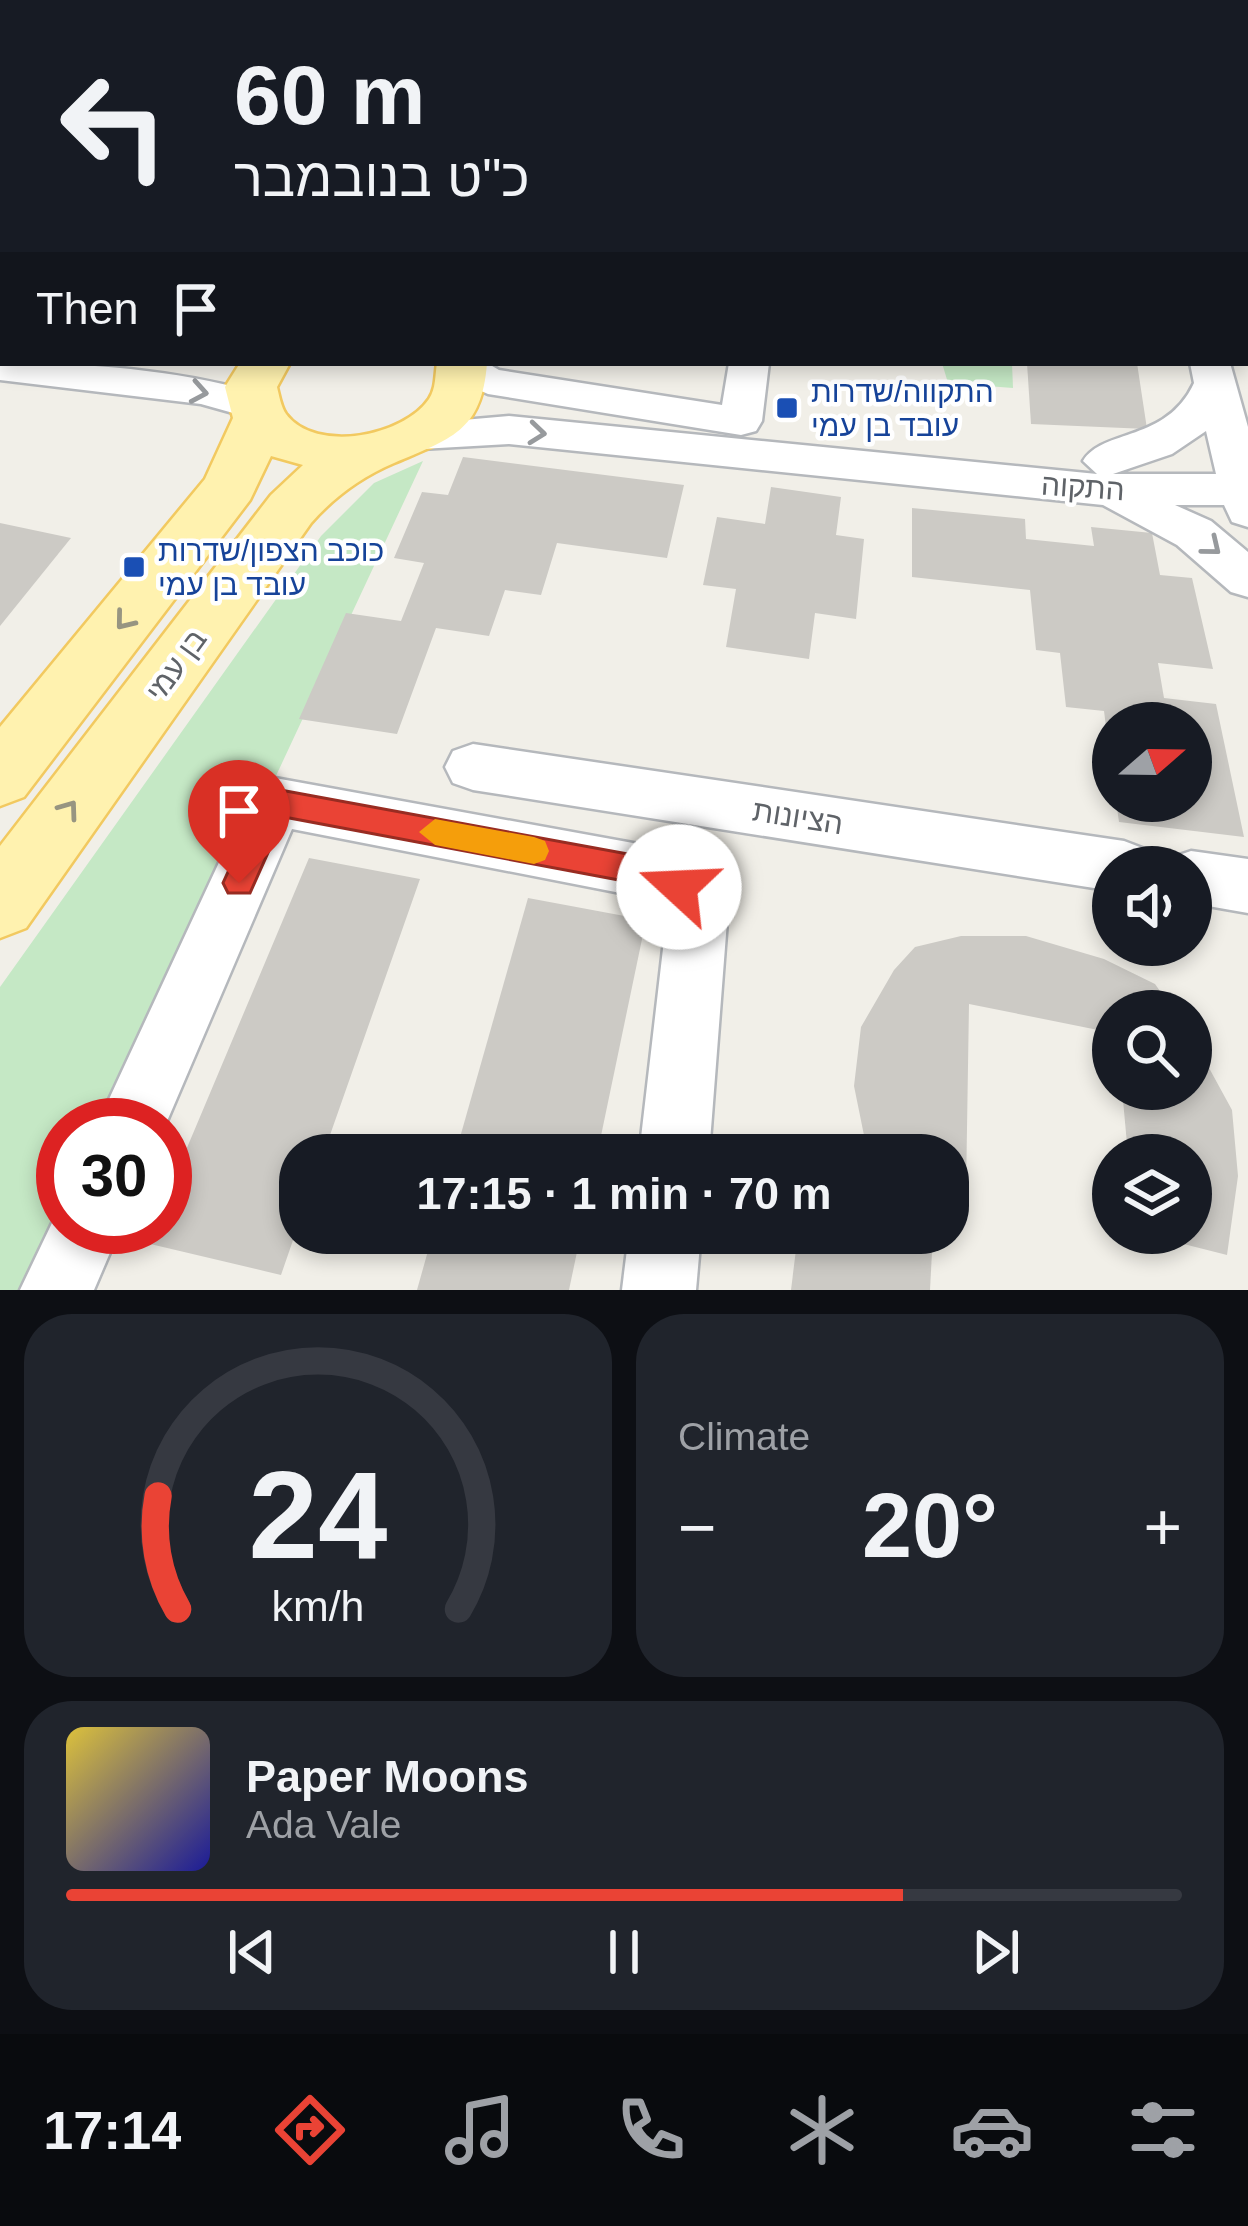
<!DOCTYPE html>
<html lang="en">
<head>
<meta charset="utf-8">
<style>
	:root { --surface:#171b24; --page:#20242c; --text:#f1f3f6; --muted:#9ea1a6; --line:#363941; --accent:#ea4335 }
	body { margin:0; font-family:Helvetica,Heebo,sans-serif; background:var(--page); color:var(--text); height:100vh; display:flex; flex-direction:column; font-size:45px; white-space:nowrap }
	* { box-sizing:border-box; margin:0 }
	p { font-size:39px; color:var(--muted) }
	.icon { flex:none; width:66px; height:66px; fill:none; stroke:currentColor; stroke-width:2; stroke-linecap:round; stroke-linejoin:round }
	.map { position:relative; height:1290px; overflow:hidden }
	.details { display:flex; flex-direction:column; gap:24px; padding:24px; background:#0d0f14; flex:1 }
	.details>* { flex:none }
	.top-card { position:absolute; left:0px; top:0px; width:1248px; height:366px; box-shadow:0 6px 18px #0003; background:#171b24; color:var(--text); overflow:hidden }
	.needle { width:78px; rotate:70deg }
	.controls { position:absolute; left:1092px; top:702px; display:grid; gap:24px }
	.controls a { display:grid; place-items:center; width:120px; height:120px; border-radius:50%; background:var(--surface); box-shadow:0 6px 18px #0003; font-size:60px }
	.speed { position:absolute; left:36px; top:1098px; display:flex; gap:24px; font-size:60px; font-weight:700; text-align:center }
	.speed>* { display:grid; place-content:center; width:156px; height:156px; border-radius:50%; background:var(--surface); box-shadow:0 6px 18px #0003; line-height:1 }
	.speed .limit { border:18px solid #d22; background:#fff; color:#111 }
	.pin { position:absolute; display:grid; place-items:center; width:102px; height:102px; color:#fff; margin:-123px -51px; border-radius:50% 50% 50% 0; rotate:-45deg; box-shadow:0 0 12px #0007 }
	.pin .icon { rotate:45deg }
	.me { position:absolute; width:132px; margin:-66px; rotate:290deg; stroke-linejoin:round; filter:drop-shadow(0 0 9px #0008) }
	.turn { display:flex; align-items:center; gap:42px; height:252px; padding:0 36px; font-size:54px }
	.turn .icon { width:156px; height:156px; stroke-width:2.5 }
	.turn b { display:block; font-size:84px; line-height:102px }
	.then { display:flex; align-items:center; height:114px; padding:0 36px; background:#0003; gap:24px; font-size:45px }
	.big { font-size:90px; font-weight:700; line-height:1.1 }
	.details .tile { flex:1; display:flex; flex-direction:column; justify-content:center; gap:18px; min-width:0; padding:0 42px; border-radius:48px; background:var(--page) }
	.details .dial { align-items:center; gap:0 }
	.dial svg { height:312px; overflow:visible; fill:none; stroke:var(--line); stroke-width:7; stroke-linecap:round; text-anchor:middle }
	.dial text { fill:var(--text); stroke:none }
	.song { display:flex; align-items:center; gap:36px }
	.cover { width:144px; height:144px; border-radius:18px; background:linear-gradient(135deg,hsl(50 70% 55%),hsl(240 70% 35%)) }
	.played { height:12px; border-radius:6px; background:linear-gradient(90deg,var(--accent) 75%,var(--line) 75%) }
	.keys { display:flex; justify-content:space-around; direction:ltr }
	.heat { display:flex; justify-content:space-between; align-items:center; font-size:66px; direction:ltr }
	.details .tiles { flex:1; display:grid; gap:24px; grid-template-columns:1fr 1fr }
	.tile:last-child { grid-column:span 2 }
	.trip { position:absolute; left:279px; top:1134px; width:690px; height:120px; border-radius:48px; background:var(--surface); box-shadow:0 6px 18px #0003; font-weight:700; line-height:120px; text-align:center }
	.tab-bar { display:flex; height:192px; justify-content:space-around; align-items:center; background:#090b0e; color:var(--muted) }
	.tab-bar .icon { width:84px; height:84px }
	.tab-bar .selected { color:var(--accent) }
	.tab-bar b { font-size:54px; color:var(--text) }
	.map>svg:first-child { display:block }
	.green { fill:#c5e8c5 }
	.building { fill:#cccac5 }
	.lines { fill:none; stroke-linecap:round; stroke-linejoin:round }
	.minor-casing { stroke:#b5b8bc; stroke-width:5 }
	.major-casing { stroke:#f2c960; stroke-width:5 }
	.minor { fill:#fff; fill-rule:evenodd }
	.major { fill:#fff2af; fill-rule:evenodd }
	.oneway { stroke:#979a9d }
	.oneway2 { stroke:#979581 }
	.route { fill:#ea4335; stroke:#982c22; stroke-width:3 }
	.slow { fill:#f59e0b }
	.transit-dot { fill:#1a4fb4; stroke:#fff; stroke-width:4.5 }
	.labels { text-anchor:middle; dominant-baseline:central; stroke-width:9; stroke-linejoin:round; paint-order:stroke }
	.transit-label { font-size:30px; fill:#164399; stroke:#fff; text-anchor:start }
	.street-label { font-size:30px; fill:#5f6368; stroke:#fff }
</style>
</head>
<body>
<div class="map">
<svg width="1248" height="1290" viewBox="0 0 1248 1290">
	<rect width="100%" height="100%" fill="#f1efe8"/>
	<g class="green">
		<path d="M942 363H1012L1013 388 948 383Z"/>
		<path d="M423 461 113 1125H63V1227L36 1290H0V987L321 536 374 483Z"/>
	</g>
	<g class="building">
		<path d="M1027 363H1137L1147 429 1031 424Z"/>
		<path d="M463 457 684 485 667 558 557 543 541 595 505 590 489 636 436 628 397 734 299 719 346 613 401 621 424 563 394 558 422 492 448 495Z"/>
		<path d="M771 487 841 497 836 535 864 539 856 619 815 613 809 659 726 647 736 589 703 585 717 517 765 524Z"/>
		<path d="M912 508 1025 519 1026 539 1094 546 1091 527 1152 533 1160 575 1192 578 1213 669 1158 663 1164 698 1216 704 1244 837 1119 822 1116 801H1191V723H1113L1110 758 1104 711 1066 707 1060 653 1036 650 1030 590 912 577Z"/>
		<path d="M0 523 71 538 0 626Z"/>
		<path d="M309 858 420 879 323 1155H300V1220L281 1275 146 1243 153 1227H165V1200Z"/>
		<path d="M528 898 646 920 597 1155H455Z"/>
		<path d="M961 936H1026L1104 959 1155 984 1174 1011H1113V1033L969 1004 966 1191 948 1188V1155H868L854 1086 861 1027 894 970 915 947Z"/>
		<path d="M1191 1035 1232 1110 1238 1176 1227 1255 1148 1235 1191 1233V1155H1128L1122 1089H1191Z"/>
		<path d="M433 1233H581L569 1290H417Z"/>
		<path d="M798 1233H933L930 1290H791Z"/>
	</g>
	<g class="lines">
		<g class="minor-casing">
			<g id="minor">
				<path d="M0 2 6 3 3 19H0Z"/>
				<rect x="1245" y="79" width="3" height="18"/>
				<path d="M3 126V147L0 148V127Z"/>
				<path d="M0 190 3 191V213L0 212Z"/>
				<rect x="1245" y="264" width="3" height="22"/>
				<path d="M0 354 3 363C92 363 180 370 266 395L272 405 266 415 251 418 201 404 0 380Z"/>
				<path d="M445 363H487L499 370 722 405 729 363H769L762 421 756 431 741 435 488 394 448 376Z"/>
				<path d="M1190 363H1230L1248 427V527L1232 522 1224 505H1175L1211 521 1248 552V597L1231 592 1177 545 1103 505 509 444 421 449 406 445 399 435 406 425 509 416 1097 474 1083 461C1103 428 1166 443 1194 383ZM1206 431 1216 474H1113L1172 454Z"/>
				<path d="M473 744 1124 841 1145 849 1153 867H1113V891L473 790 453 783 445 767 453 751Z"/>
				<path d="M275 778 644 845 700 868 727 921 709 1155H639L666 923 658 906 636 896 292 829 165 1126 97 1125 255 785Z"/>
				<path d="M1191 851 1248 859V913L1191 903V867H1166L1170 858Z"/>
				<path d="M63 1200V1227H121L94 1290H20Z"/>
				<path d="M629 1233H701L696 1290H622Z"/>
			</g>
		</g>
		<g class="major-casing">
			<path id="major" d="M240 363H290L277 387C279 395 281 407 286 414 316 454 404 436 429 399 436 389 435 375 437 363H487C482 432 450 439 394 463 361 477 334 497 311 523L26 928 0 938V846L271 495 303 465 271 456 250 500 24 797 0 806V727L205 479 233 418 225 387Z"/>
		</g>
		<use href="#minor" class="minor"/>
		<use href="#major" class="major"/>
	</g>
	<defs><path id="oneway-chevron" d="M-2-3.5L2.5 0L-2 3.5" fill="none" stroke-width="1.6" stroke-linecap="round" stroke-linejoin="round" transform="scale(3)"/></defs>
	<g class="oneway">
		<use href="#oneway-chevron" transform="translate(199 392) rotate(10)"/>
		<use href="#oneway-chevron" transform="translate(537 433) rotate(6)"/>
		<use href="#oneway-chevron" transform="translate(1212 547) rotate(39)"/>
	</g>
	<g class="oneway2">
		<use href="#oneway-chevron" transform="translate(124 621) rotate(129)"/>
		<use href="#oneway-chevron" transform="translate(69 809) rotate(-54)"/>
	</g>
	<path class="route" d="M275 789 644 857 690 877 695 887 690 898 679 902 640 884 284 817 250 893H228L223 883 264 793Z"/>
	<path class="slow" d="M435 819 534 837 545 841 549 851 545 860 534 864 435 845 419 832Z"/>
	<g class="transit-dot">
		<rect x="775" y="396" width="24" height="24" rx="6"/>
		<rect x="122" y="555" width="24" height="24" rx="6"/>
	</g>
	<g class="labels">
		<g class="transit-label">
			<text x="811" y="391">התקווה/שדרות<tspan x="811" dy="34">עובד בן עמי</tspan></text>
			<text x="158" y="550">כוכב הצפון/שדרות<tspan x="158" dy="34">עובד בן עמי</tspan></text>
		</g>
		<g class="street-label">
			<text transform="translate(1083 487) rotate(4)">התקוה</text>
			<text transform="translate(176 665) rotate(-54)">בן עמי</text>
			<text transform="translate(798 817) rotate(9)">הציונות</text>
		</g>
	</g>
</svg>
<div class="controls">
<a><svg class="needle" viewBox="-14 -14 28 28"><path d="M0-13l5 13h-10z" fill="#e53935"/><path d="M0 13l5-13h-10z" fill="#9ea1a6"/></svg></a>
<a><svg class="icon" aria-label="sound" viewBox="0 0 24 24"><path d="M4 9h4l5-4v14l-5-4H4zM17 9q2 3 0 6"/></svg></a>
<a><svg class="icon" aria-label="search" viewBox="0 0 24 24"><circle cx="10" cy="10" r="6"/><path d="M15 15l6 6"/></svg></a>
<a><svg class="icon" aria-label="layers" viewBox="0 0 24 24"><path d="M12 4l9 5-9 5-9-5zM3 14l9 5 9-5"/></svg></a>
</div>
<div class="speed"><div class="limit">30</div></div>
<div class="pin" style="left:239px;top:883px;background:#d93025"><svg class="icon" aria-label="arrive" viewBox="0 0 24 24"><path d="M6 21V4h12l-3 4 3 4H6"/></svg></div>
<svg class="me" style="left:679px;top:887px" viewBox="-20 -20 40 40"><circle r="19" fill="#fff"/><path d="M0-13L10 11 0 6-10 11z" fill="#ea4335"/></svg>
<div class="trip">17:15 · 1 min · 70 m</div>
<div class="top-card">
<div class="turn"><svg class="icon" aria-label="left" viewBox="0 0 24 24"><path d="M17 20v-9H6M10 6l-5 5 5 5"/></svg><div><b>60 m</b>כ&quot;ט בנובמבר</div></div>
<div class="then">Then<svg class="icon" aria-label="arrive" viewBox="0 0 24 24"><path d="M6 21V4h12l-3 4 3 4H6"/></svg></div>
</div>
</div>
<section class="details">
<div class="tiles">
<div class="tile dial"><svg viewBox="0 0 100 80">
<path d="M14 69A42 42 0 1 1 86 69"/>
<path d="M14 69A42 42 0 0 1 9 40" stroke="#ea4335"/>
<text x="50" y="56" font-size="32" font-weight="700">24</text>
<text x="50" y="72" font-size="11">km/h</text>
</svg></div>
<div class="tile"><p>Climate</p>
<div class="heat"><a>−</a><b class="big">20°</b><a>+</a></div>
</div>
<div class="tile">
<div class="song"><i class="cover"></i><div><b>Paper Moons</b><p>Ada Vale</p></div></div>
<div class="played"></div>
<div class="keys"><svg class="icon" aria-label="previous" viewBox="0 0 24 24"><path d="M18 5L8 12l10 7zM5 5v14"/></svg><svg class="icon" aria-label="pause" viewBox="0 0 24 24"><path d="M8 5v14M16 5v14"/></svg><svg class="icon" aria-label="next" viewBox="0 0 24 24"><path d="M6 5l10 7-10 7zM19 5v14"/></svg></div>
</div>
</div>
</section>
<nav class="tab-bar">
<b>17:14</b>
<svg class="icon selected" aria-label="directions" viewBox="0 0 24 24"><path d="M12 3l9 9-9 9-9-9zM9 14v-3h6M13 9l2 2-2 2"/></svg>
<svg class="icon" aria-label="music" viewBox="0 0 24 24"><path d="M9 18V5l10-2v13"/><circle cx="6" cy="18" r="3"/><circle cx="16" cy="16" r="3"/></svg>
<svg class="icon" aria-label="phone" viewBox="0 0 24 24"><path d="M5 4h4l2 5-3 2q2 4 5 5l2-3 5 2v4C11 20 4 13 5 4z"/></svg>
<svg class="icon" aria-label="climate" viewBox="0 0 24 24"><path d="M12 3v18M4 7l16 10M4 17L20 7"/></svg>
<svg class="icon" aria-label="car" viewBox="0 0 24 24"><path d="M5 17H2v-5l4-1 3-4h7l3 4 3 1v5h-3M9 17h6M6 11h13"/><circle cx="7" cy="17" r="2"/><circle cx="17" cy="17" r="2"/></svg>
<svg class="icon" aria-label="filters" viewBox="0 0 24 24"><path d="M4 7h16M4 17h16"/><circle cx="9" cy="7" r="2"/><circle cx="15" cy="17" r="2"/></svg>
</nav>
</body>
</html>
